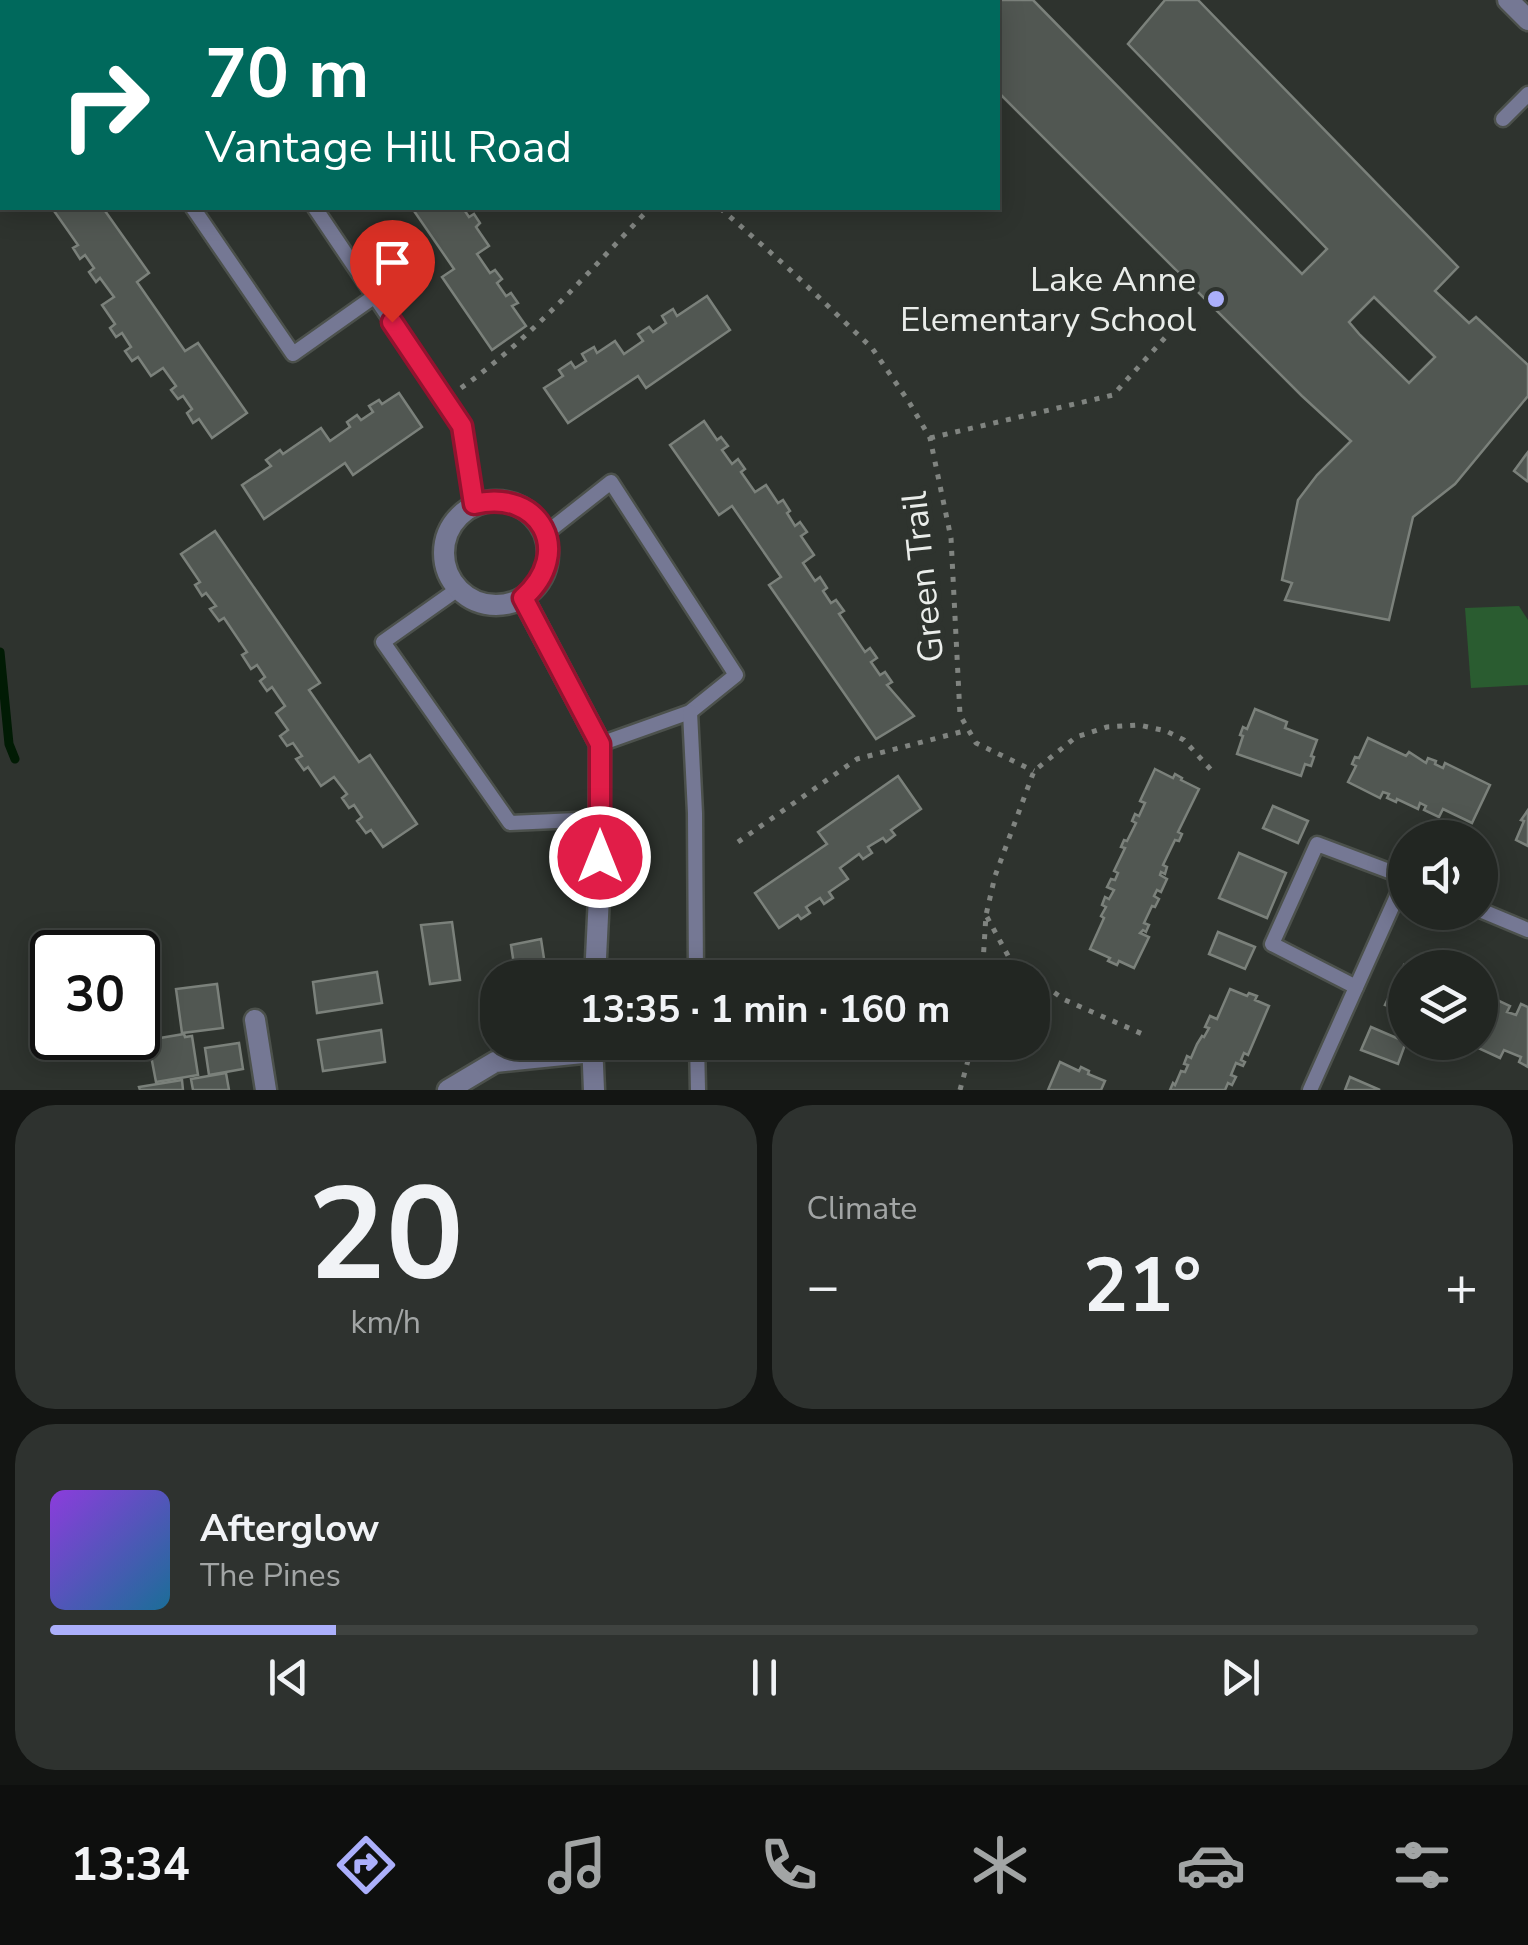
<!DOCTYPE html>
<html lang="en">
<head>
<meta charset="utf-8">
<style>
	:root { --surface:#222622; --page:#2e322f; --text:#f1f3f6; --muted:#a2a5a5; --line:#3f4340; --accent:#abaffb }
	body { margin:0; font-family:"Nunito Sans",sans-serif; background:var(--page); color:var(--text); height:100vh; display:flex; flex-direction:column; font-size:38px; white-space:nowrap }
	* { box-sizing:border-box; margin:0 }
	p { font-size:32px; color:var(--muted) }
	.icon { flex:none; width:55px; height:55px; fill:none; stroke:currentColor; stroke-width:2; stroke-linecap:round; stroke-linejoin:round }
	.map { position:relative; height:1090px; overflow:hidden }
	.side { display:flex; flex-direction:column; gap:15px; padding:15px; background:#131513; flex:1 }
	.side>* { flex:none }
	.top-card { position:absolute; left:0px; top:0px; width:1000px; height:210px; box-shadow:0 5px 25px #0003,0 0 0 2px var(--line); background:#00695c; color:#fff; overflow:hidden }
	.fabs { position:absolute; left:1388px; top:820px; display:grid; gap:20px }
	.fabs a { display:grid; place-items:center; width:110px; height:110px; border-radius:50%; background:var(--surface); box-shadow:0 5px 25px #0003,0 0 0 2px var(--line); font-size:50px }
	.speed { position:absolute; left:30px; top:930px; display:flex; gap:20px; font-size:50px; font-weight:700; text-align:center }
	.speed>* { display:grid; place-content:center; width:130px; height:130px; border-radius:50%; background:var(--surface); box-shadow:0 5px 25px #0003,0 0 0 2px var(--line); line-height:1 }
	.speed .limit { border:5px solid #111; border-radius:15px; background:#fff; color:#111 }
	.pin { position:absolute; display:grid; place-items:center; width:85px; height:85px; color:#fff; margin:-102px -42px; border-radius:50% 50% 50% 0; rotate:-45deg; box-shadow:0 0 10px #0007 }
	.pin .icon { rotate:45deg }
	.me { position:absolute; width:110px; margin:-55px; rotate:0deg; stroke-linejoin:round; filter:drop-shadow(0 0 8px #0008) }
	.turn { display:flex; align-items:center; gap:35px; height:210px; padding:0 40px; font-size:45px }
	.turn .icon { width:130px; height:130px; stroke-width:2.5 }
	.turn b { display:block; font-size:70px; line-height:85px }
	.big { font-size:75px; font-weight:700; line-height:1.1 }
	.side .card { flex:1; display:flex; flex-direction:column; justify-content:center; gap:15px; min-width:0; padding:0 35px; border-radius:40px; background:var(--page) }
	.side .dial { align-items:center; gap:0 }
	.dial b { font-size:130px; line-height:1 }
	.song { display:flex; align-items:center; gap:30px }
	.cover { width:120px; height:120px; border-radius:15px; background:linear-gradient(135deg,hsl(270 70% 55%),hsl(200 70% 35%)) }
	.played { height:10px; border-radius:5px; background:linear-gradient(90deg,var(--accent) 20%,var(--line) 20%) }
	.keys { display:flex; justify-content:space-around; direction:ltr }
	.heat { display:flex; justify-content:space-between; align-items:center; font-size:55px; direction:ltr }
	.side .tiles { flex:1; display:grid; gap:15px; grid-template-columns:1fr 1fr }
	.card:last-child { grid-column:span 2 }
	.trip { position:absolute; left:480px; top:960px; width:570px; height:100px; border-radius:40px; background:var(--surface); box-shadow:0 5px 25px #0003,0 0 0 2px var(--line); font-weight:700; line-height:100px; text-align:center }
	.tab-bar { display:flex; height:160px; justify-content:space-around; align-items:center; background:#0e0f0e; color:var(--muted) }
	.tab-bar .icon { width:70px; height:70px }
	.tab-bar .active { color:var(--accent) }
	.tab-bar b { font-size:45px; color:var(--text) }
	.map>svg:first-child { display:block }
	.green { fill:#2a5c30 }
	.lines { fill:none; stroke-linecap:round; stroke-linejoin:round }
	.stream { stroke:#011b04; stroke-width:9 }
	.building { fill:#515752; stroke:#7b817b; stroke-width:2.5; fill-rule:evenodd }
	.service-casing { stroke:#4c514c; stroke-width:19 }
	.minor-casing { stroke:#4c514c; stroke-width:25 }
	.tertiary-casing { stroke:#4c514c; stroke-width:25 }
	.path { stroke:#808480; stroke-width:5; stroke-dasharray:5 8; stroke-linecap:butt }
	.service { stroke:#757894; stroke-width:14 }
	.minor { stroke:#757894; stroke-width:20 }
	.tertiary { stroke:#757894; stroke-width:20 }
	.route-casing { stroke:#92132f; stroke-width:25 }
	.route { stroke:#e11d48; stroke-width:18 }
	.poi-dot { fill:#abaffb; stroke:#2e332e; stroke-width:4 }
	.labels { text-anchor:middle; dominant-baseline:central; stroke-width:10; stroke-linejoin:round; paint-order:stroke }
	.poi-label { font-size:35px; fill:#eaedea; stroke:#2e332e; text-anchor:end }
	.street-label { font-size:35px; fill:#eaedea; stroke:#2e332e }
</style>
</head>
<body>
<div class="map">
<svg width="1528" height="1090" viewBox="0 0 1528 1090">
	<rect width="100%" height="100%" fill="#2e332e"/>
	<path class="green" d="M1519 606 1528 620V685L1471 688 1465 608Z"/>
	<g class="lines">
		<path class="stream" d="M0 652 9 744 15 759"/>
	</g>
	<g class="building">
		<path d="M170 0 195 1 270 0 266 2H167Z"/>
		<path d="M905 0H1033L1302 274 1327 249 1128 44 1165 0H1198L1458 267 1435 291 1469 323 1476 317 1528 365V396L1455 484 1413 517 1389 620 1285 600 1292 583 1282 580 1298 500 1317 475 1351 441 1302 396 998 92V2H908ZM1374 297 1435 357 1409 383 1360 335 1349 322Z"/>
		<path d="M52 208H103L149 273 137 282 185 351 198 343 247 413 212 438 199 419 193 423 187 413 192 409 183 396 178 399 171 390 176 386 163 368 151 376 138 357 132 361 125 351 131 347 122 333 116 337 110 328 115 324 102 305 114 297 100 278 96 282 89 272 94 268 85 255 80 259 73 248 78 245Z"/>
		<path d="M412 208H463L469 217 474 214 480 223 476 227 489 246 477 254 490 273 495 270 502 279 497 283 506 296 511 293 518 303 512 306 526 326 492 350 442 277 454 269Z"/>
		<path d="M707 296 730 330 646 388 638 376 568 423 544 388 563 376 559 370 571 362 575 368 586 361 582 354 594 347 597 353 615 341 624 354 643 341 638 334 649 327 653 332 666 323 662 316 673 309 677 316Z"/>
		<path d="M399 393 422 427 353 475 345 463 264 519 242 485 271 466 266 460 280 450 283 454 321 428 330 441 350 427 347 422 357 415 361 420 373 412 369 406 379 400 382 404Z"/>
		<path d="M704 421 717 440 721 437 728 446 722 450 732 464 738 459 745 469 741 472 755 492 766 485 778 503 783 500 790 511 787 513 795 526 800 522 807 532 801 536 814 555 803 563 815 581 820 577 827 588 823 591 831 603 836 600 844 611 839 614 865 652 870 648 877 658 871 662 880 675 885 672 892 682 887 685 914 716 876 739 769 585 781 577 732 506 719 515 670 445Z"/>
		<path d="M1528 452V479L1527 481 1514 471Z"/>
		<path d="M215 531 320 683 309 690 359 762 370 755 417 824 383 847 371 830 366 833 357 821 362 817 354 805 349 808 342 798 347 794 334 777 321 786 308 767 304 770 296 759 302 756 293 743 287 746 280 736 288 730 276 713 285 706 272 687 267 691 260 681 265 677 257 665 251 669 242 655 247 652 224 618 219 621 210 609 216 606 206 593 202 596 195 585 200 582 181 554Z"/>
		<path d="M1255 709 1287 722 1285 728 1317 740 1311 756 1314 757 1311 766 1305 764 1301 776 1237 754 1243 736 1240 735 1243 727 1247 729Z"/>
		<path d="M1368 738 1406 756 1409 752 1426 763 1428 758 1436 761 1435 764 1443 768 1445 763 1490 785 1472 823 1443 809 1439 817 1424 810 1426 806 1420 803 1418 809 1397 799 1396 802 1387 798 1389 794 1383 792 1380 798 1348 782 1356 766 1352 764 1355 757 1359 758Z"/>
		<path d="M1155 769 1173 778 1175 774 1182 778 1181 780 1199 789 1178 832 1182 834 1179 841 1175 840 1163 865 1167 867 1165 874 1161 872 1160 875 1167 879 1161 892 1157 890 1154 896 1159 899 1155 907 1152 906 1144 923 1149 925 1146 932 1143 930 1140 933 1149 937 1134 968 1119 961 1117 965 1108 961 1110 958 1090 949 1104 918 1101 916 1106 907 1102 905 1105 897 1109 899 1114 890 1107 887 1111 879 1115 880 1118 873 1114 871 1125 848 1121 847 1124 840 1127 841 1136 823 1132 821 1135 814 1139 816 1145 803 1140 801Z"/>
		<path d="M898 776 921 809 891 830 895 835 886 842 883 838 868 847 872 853 863 859 859 854 840 868 848 879 829 892 833 898 824 904 820 898 806 907 810 913 801 919 798 915 779 928 755 893 827 844 818 832Z"/>
		<path d="M1273 806 1308 821 1298 843 1263 828Z"/>
		<path d="M1528 810V846L1516 840 1524 821 1521 820Z"/>
		<path d="M1239 853 1286 873 1267 918 1219 898Z"/>
		<path d="M452 922 460 980 430 984 421 925Z"/>
		<path d="M1218 932 1255 947 1245 969 1209 954Z"/>
		<path d="M541 939 547 978H516L511 945Z"/>
		<path d="M1404 965 1410 968H1405V1014L1391 1010 1392 1007 1385 1005Z"/>
		<path d="M377 972 382 1003 317 1013 313 982Z"/>
		<path d="M217 984 223 1028 182 1033 176 989Z"/>
		<path d="M1230 989 1247 996 1249 993 1257 996 1255 1000 1269 1006 1248 1055 1244 1053 1241 1060 1245 1062 1243 1066 1236 1063 1231 1075 1236 1077 1232 1085 1228 1083 1225 1090H1170L1173 1083 1175 1085 1181 1071 1185 1072 1188 1065 1184 1064 1187 1056 1191 1058 1197 1044 1202 1036 1204 1037 1209 1028 1205 1027 1210 1016 1217 1019Z"/>
		<path d="M1480 992 1510 1006 1507 1012 1516 1015 1521 1004 1528 1007V1067L1519 1062 1521 1057 1504 1050 1500 1058 1478 1048 1480 1044 1476 1042H1480Z"/>
		<path d="M1371 1027 1406 1042 1398 1064 1361 1050Z"/>
		<path d="M381 1030 385 1062 323 1071 318 1040Z"/>
		<path d="M184 1034 185 1037 192 1036 198 1075 156 1082 148 1040Z"/>
		<path d="M239 1043 243 1069 209 1075 205 1048Z"/>
		<path d="M1060 1062 1079 1071 1081 1067 1089 1071 1088 1074 1105 1081 1101 1090H1048Z"/>
		<path d="M226 1073 229 1090H193L191 1079Z"/>
		<path d="M1350 1077 1380 1090H1345Z"/>
		<path d="M182 1080 183 1090H140L139 1087Z"/>
	</g>
	<g class="lines">
		<g class="service-casing">
			<g id="service">
				<path d="M1503 119 1528 94"/>
				<path d="M193 208 293 354 375 296"/>
				<path d="M315 208 462 426 473 505"/>
				<path d="M545 534 611 482 736 675 690 712 600 744"/>
				<path d="M458 589 383 642 510 823 600 819"/>
				<path d="M690 712 695 813 696 978"/>
				<path d="M1480 910 1528 930"/>
				<path d="M1356 987 1272 944 1317 844 1405 877"/>
				<path d="M697 1042 698 1090"/>
				<path d="M1310 1090 1405 878"/>
			</g>
		</g>
		<g class="minor-casing">
			<g id="minor">
				<circle cx="496" cy="553" r="52"/>
				<path d="M523 598 600 744 599 896 595 978"/>
				<path d="M255 1020 266 1090"/>
				<path d="M592 1042 594 1090"/>
				<path d="M448 1090 495 1062 592 1052"/>
			</g>
		</g>
		<g class="tertiary-casing">
			<path id="tertiary" d="M1508 0 1528 20"/>
		</g>
		<g class="path">
			<path d="M530 0 532 2"/>
			<path d="M315 2 319 0"/>
			<path d="M720 208 787 267 872 348 909 402 930 438 951 538 960 715 976 743 1034 771"/>
			<path d="M461 388C532 338 590 270 650 208"/>
			<path d="M930 438 1113 395 1182 319"/>
			<path d="M738 842 857 759 968 730"/>
			<path d="M987 917 1012 963 1065 1000 1147 1036"/>
			<path d="M982 978 986 915 995 876 1034 771 1076 737 1107 727 1139 725 1166 731 1184 740 1213 772"/>
			<path d="M960 1090 973 1042"/>
		</g>
		<use href="#service" class="service"/>
		<use href="#minor" class="minor"/>
		<use href="#tertiary" class="tertiary"/>
	</g>
	<g class="lines">
		<g class="route-casing">
			<path id="route" d="M392 322 462 426 474 504C540 488 575 552 523 598L600 744V857"/>
		</g>
		<use href="#route" class="route"/>
	</g>
	<circle class="poi-dot" cx="1216" cy="299" r="10"/>
	<g class="labels">
		<g class="poi-label">
			<text x="1196" y="279">Lake Anne<tspan x="1196" dy="40">Elementary School</tspan></text>
		</g>
		<g class="street-label">
			<text transform="translate(923 577) rotate(-96)">Green Trail</text>
		</g>
	</g>
</svg>
<div class="fabs">
<a><svg class="icon" aria-label="sound" viewBox="0 0 24 24"><path d="M4 9h4l5-4v14l-5-4H4zM17 9q2 3 0 6"/></svg></a>
<a><svg class="icon" aria-label="layers" viewBox="0 0 24 24"><path d="M12 4l9 5-9 5-9-5zM3 14l9 5 9-5"/></svg></a>
</div>
<div class="speed"><div class="limit">30</div></div>
<div class="pin" style="left:392px;top:322px;background:#d93025"><svg class="icon" aria-label="arrive" viewBox="0 0 24 24"><path d="M6 21V4h12l-3 4 3 4H6"/></svg></div>
<svg class="me" style="left:600px;top:857px" viewBox="-20 -20 40 40"><circle r="17" fill="#e11d48" stroke="#fff" stroke-width="3"/><path d="M0-11L8 9 0 5-8 9z" fill="#fff"/></svg>
<div class="trip">13:35 · 1 min · 160 m</div>
<div class="top-card">
<div class="turn"><svg class="icon" aria-label="right" viewBox="0 0 24 24"><path d="M7 20v-9h11M14 6l5 5-5 5"/></svg><div><b>70 m</b>Vantage Hill Road</div></div>
</div>
</div>
<section class="side">
<div class="tiles">
<div class="card dial"><b>20</b><p>km/h</p></div>
<div class="card"><p>Climate</p>
<div class="heat"><a>−</a><b class="big">21°</b><a>+</a></div>
</div>
<div class="card">
<div class="song"><i class="cover"></i><div><b>Afterglow</b><p>The Pines</p></div></div>
<div class="played"></div>
<div class="keys"><svg class="icon" aria-label="previous" viewBox="0 0 24 24"><path d="M18 5L8 12l10 7zM5 5v14"/></svg><svg class="icon" aria-label="pause" viewBox="0 0 24 24"><path d="M8 5v14M16 5v14"/></svg><svg class="icon" aria-label="next" viewBox="0 0 24 24"><path d="M6 5l10 7-10 7zM19 5v14"/></svg></div>
</div>
</div>
</section>
<nav class="tab-bar">
<b>13:34</b>
<svg class="icon active" aria-label="directions" viewBox="0 0 24 24"><path d="M12 3l9 9-9 9-9-9zM9 14v-3h6M13 9l2 2-2 2"/></svg>
<svg class="icon" aria-label="music" viewBox="0 0 24 24"><path d="M9 18V5l10-2v13"/><circle cx="6" cy="18" r="3"/><circle cx="16" cy="16" r="3"/></svg>
<svg class="icon" aria-label="phone" viewBox="0 0 24 24"><path d="M5 4h4l2 5-3 2q2 4 5 5l2-3 5 2v4C11 20 4 13 5 4z"/></svg>
<svg class="icon" aria-label="climate" viewBox="0 0 24 24"><path d="M12 3v18M4 7l16 10M4 17L20 7"/></svg>
<svg class="icon" aria-label="car" viewBox="0 0 24 24"><path d="M5 17H2v-5l4-1 3-4h7l3 4 3 1v5h-3M9 17h6M6 11h13"/><circle cx="7" cy="17" r="2"/><circle cx="17" cy="17" r="2"/></svg>
<svg class="icon" aria-label="filters" viewBox="0 0 24 24"><path d="M4 7h16M4 17h16"/><circle cx="9" cy="7" r="2"/><circle cx="15" cy="17" r="2"/></svg>
</nav>
</body>
</html>
